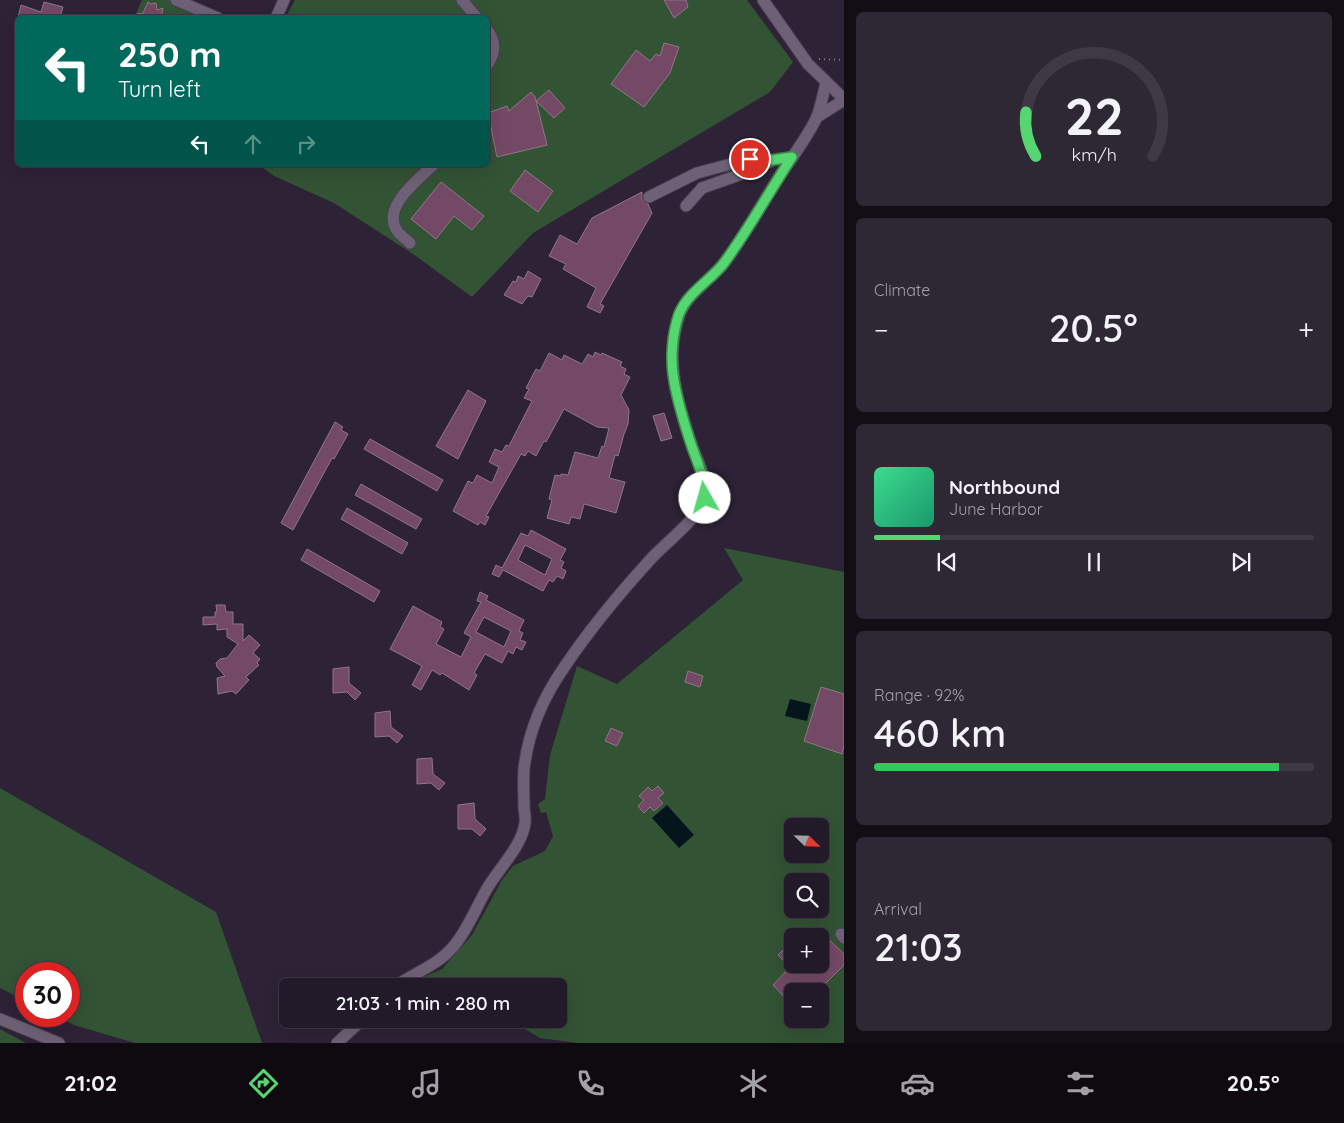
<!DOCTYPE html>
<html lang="en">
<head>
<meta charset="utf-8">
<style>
	:root { --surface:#221a28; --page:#2e2734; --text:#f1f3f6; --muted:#a2a1a8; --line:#3f3845; --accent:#56d671 }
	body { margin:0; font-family:Quicksand,sans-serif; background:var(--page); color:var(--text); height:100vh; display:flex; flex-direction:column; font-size:19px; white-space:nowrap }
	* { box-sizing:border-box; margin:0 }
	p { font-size:16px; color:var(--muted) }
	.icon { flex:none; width:28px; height:28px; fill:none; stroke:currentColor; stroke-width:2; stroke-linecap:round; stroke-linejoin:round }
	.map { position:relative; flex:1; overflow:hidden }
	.panel { display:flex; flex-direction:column; gap:12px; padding:12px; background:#130e16; width:500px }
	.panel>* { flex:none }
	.guide { position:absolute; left:15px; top:15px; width:475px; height:152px; border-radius:8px; box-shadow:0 5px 20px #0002,0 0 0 1px var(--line); background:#00695c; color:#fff; overflow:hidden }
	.needle { width:32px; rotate:113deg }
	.fabs { position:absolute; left:784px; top:818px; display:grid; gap:10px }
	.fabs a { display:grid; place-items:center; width:45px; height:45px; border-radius:8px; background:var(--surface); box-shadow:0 5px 20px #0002,0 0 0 1px var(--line); font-size:25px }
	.speed { position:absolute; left:15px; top:962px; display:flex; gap:10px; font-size:25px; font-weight:700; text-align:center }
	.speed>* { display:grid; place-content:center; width:65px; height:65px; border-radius:50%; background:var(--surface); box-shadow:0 5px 20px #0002,0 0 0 1px var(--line); line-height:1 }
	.speed .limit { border:8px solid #d22; background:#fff; color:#111 }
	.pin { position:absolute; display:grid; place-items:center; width:42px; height:42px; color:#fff; margin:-21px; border:2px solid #fff; border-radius:50%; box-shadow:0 1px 5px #0007 }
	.me { position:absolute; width:55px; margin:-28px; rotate:353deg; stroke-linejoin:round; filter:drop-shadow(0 0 4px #0008) }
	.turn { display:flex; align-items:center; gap:18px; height:105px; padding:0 20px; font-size:22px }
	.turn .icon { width:65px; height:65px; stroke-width:2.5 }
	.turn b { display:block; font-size:35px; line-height:42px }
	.lanes { display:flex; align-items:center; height:48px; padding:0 20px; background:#0003; justify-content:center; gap:25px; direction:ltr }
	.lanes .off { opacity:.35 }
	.big { font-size:38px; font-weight:600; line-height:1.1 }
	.panel .widget { flex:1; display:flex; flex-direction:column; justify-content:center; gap:8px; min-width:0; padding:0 18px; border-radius:8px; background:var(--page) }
	.panel .dial { align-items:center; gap:0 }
	.dial svg { height:130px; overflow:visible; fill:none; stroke:var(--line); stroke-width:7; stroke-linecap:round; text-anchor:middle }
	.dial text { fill:var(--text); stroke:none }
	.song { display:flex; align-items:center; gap:15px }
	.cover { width:60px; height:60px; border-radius:8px; background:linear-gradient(135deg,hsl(150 70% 55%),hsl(160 70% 35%)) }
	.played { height:5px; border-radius:2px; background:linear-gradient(90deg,var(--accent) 15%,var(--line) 15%) }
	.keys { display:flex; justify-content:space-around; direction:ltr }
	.heat { display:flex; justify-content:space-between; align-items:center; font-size:28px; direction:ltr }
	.charge { height:8px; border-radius:4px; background:linear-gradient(90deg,#34c759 92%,var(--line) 0) }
	.trip { position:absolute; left:279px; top:978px; width:288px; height:50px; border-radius:8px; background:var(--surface); box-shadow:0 5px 20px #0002,0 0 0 1px var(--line); font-weight:600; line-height:50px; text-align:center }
	.dock { display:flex; height:80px; justify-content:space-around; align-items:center; background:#0e0a10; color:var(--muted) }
	.dock .icon { width:35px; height:35px }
	.dock .current { color:var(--accent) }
	.dock b { font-size:22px; color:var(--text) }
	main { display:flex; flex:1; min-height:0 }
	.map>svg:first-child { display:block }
	.green { fill:#335335; fill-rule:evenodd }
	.water { fill:#04151c }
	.building { fill:#744966; stroke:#8f7787; fill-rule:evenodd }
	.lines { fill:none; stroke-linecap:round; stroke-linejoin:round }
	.minor-casing { stroke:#493f4f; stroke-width:13 }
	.path { stroke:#807787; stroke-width:2; stroke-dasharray:1 4; stroke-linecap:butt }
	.minor { stroke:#6e6177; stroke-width:11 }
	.route-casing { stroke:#388b49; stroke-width:12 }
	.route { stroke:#56d671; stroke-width:9 }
</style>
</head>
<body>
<main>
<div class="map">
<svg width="844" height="1043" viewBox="0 0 844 1043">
	<rect width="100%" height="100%" fill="#2e2236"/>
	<g class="green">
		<path d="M142 0H172L211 18H134Z"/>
		<path d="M295 0H747L793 62 770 92 533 233 472 297 413 254 334 203 274 176 259 165H488V18L286 17Z"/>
		<path d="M724 548 844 572V1043H578L540 1038 518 1025 485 1019H558V986H414L410 983 442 969 472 935 502 880 513 866 545 851 553 836 546 812 541 813 538 804 545 799 550 755 577 666 617 684 743 580ZM792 826H820V854H792ZM792 881H820V909H792ZM792 936H820V964H792ZM792 991H820V1019H792Z"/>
		<path d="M0 788 216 912 262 1043H135L74 1025 57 1016H69V974H26V1001L0 988Z"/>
		<path d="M0 1029 26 1043H0Z"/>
	</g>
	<g class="water">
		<path d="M790 699 811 704 807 721 785 716Z"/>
		<path d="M667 805 694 835 679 848 652 818Z"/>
	</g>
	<g class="building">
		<path d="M664 0H686L688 7 674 18Z"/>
		<path d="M44 2 63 7 60 18H18L21 5 41 12Z"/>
		<path d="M148 2 151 4 156 3 157 10 163 8 161 18H138L137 14 143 13Z"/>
		<path d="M664 43 679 47 670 73 644 107 611 84 636 50 650 61 656 54 660 56Z"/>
		<path d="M549 90 565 108 554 118 536 101Z"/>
		<path d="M531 92 535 97 547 145 497 157 488 113 507 106 509 111Z"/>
		<path d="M525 170 553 191 538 212 510 191Z"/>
		<path d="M441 182 484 216 472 230 454 216 436 239 411 219Z"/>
		<path d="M642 192V200L648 204 652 213 600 304 604 306 600 313 587 307 596 288 563 269 566 264 549 256 560 235 577 244 592 218Z"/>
		<path d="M528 271 541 279 532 297 528 296 522 304 504 295 513 281 516 282 518 276 524 279Z"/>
		<path d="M595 352 601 355 602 353 622 362 620 366 626 369 624 374 630 377 621 395 629 410 628 424 624 434 618 456 615 455 609 478 625 482 616 513 584 504 580 519 571 517 569 524 547 518 552 500 549 499 555 475 561 476V474L568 475 575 452 598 458 602 446 604 447 609 428 597 427 564 409 546 442 544 441 536 456 528 451 525 456 521 454 486 516 489 517 485 525 480 522 478 525 453 511 468 481 473 483 477 475 492 483 499 467 489 462 495 449 502 452 506 445 509 446 532 401 524 398 529 389 526 388 536 369 540 371 549 353 562 360 564 355 582 364 588 354 593 357Z"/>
		<path d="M468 390 486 401 458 459 436 446Z"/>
		<path d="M664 413 672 438 661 441 653 416Z"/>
		<path d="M335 422 343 427 341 430 348 434 334 459 332 458 293 530 281 523Z"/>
		<path d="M370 439 443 480 437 491 364 449Z"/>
		<path d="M361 484 422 519 416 529 355 495Z"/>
		<path d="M347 508 408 543 402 554 341 519Z"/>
		<path d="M531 530 566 549 560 560 564 562 561 568 566 571 563 579 557 576 553 582 549 580 543 591 503 570 499 577 492 574 496 565 502 568 521 533 528 536ZM525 545 552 559 545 575 518 560Z"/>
		<path d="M307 549 380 591 374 602 301 560Z"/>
		<path d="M480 592 488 596 486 600 524 620 519 631 523 633 520 640 526 642 522 650 516 647 513 654 508 651 502 663 485 654 474 673 477 675 469 690 442 673 440 675 432 670 421 690 412 685 422 666 390 649 413 606 442 622 440 627 444 629 436 644 461 657 471 637 464 633 481 602 477 601ZM484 617 511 631 504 647 476 632Z"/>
		<path d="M216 605H225L226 612H233V624H243V641L249 635 260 645 253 653 260 659 257 663 259 665 246 677 249 680 236 694 232 691 218 694 217 678 225 676 217 667 216 663 220 659 227 658 238 644 227 637V629L217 630V624L203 625V617H215V612H217Z"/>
		<path d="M349 667V683L361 693 355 700 347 692 333 693V669Z"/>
		<path d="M688 671 703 676 700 687 685 682Z"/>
		<path d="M821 687 844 694V746L842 754 804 741Z"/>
		<path d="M390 711 391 727 403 736 397 743 389 736 375 737V713Z"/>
		<path d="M611 728 623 733 617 746 605 741Z"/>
		<path d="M432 758 433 774 445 783 439 790 431 783 417 784V759Z"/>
		<path d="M658 786 664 793 658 798 663 803 654 811 650 807 644 813 638 806 644 800 639 796 648 787 652 791Z"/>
		<path d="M474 803 475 819 486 829 480 836 472 829H458V805Z"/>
		<path d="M820 931 844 954V965L818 991H792V1005L773 985 790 967 778 955 792 941V965L794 964H820Z"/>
	</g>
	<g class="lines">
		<g class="minor-casing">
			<g id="minor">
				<path d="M176 0 218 18"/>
				<path d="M462 0 477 18"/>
				<path d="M763 0 808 64 844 99"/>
				<path d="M276 18 284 0"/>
				<path d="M488 31C496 42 495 53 488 64"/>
				<path d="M817 117 844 100"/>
				<path d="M649 197 697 173 750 159 772 160 792 157"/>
				<path d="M686 206 702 188 753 170 771 161"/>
				<path d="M410 243C407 240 401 236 398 232 380 208 417 181 433 165"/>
				<path d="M841 934 844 938"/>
				<path d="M396 986C414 973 438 965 453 947 468 930 476 907 488 887 500 867 522 846 525 823 526 817 524 812 524 807 524 795 523 781 524 769 528 732 544 696 565 666 590 629 619 594 649 561 662 546 701 516 705 498 709 481 697 461 692 446 678 404 664 360 679 316 686 294 710 281 724 263 743 238 759 209 776 182 789 161 805 141 816 119 821 108 823 94 826 83"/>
				<path d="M0 1019 59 1043"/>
				<path d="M337 1043 363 1019"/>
			</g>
		</g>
		<path class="path" d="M819 59 844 60"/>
		<use href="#minor" class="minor"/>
	</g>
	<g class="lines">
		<g class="route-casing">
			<path id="route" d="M705 498C705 479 698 464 692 447 685 426 678 403 674 381 670 360 672 334 679 314 688 292 711 280 724 263 749 229 769 192 792 157L772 160 750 159"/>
		</g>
		<use href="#route" class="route"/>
	</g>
</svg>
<div class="fabs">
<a><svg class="needle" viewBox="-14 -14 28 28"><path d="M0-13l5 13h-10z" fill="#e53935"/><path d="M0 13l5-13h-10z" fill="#a2a1a8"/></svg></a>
<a><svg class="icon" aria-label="search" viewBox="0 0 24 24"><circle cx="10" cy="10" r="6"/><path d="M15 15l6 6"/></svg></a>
<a>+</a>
<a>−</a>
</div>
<div class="speed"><div class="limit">30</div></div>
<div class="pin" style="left:750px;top:159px;background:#d93025"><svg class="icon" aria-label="arrive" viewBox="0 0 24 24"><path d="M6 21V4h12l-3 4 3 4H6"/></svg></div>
<svg class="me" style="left:705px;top:498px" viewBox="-20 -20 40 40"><circle r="19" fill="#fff"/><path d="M0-13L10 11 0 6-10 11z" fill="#56d671"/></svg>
<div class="trip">21:03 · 1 min · 280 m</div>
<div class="guide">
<div class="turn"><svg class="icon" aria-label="left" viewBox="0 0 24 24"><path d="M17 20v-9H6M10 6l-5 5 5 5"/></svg><div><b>250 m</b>Turn left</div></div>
<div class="lanes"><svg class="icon" aria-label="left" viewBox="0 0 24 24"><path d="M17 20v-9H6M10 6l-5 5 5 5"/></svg><svg class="icon off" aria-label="ahead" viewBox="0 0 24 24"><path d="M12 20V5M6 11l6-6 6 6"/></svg><svg class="icon off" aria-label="right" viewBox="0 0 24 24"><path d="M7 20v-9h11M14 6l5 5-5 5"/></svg></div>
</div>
</div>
<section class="panel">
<div class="widget dial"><svg viewBox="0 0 100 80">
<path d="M14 69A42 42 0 1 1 86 69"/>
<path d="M14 69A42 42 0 0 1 8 42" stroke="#56d671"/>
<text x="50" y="56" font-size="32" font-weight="700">22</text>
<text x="50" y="72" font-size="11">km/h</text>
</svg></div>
<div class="widget"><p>Climate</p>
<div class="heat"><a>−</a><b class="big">20.5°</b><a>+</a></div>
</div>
<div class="widget">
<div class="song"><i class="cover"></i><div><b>Northbound</b><p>June Harbor</p></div></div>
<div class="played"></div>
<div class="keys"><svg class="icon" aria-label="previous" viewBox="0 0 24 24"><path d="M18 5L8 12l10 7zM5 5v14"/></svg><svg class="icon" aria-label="pause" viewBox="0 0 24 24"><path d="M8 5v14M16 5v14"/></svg><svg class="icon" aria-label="next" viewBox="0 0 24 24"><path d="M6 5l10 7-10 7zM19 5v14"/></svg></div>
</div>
<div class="widget"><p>Range · 92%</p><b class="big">460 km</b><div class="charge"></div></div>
<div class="widget"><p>Arrival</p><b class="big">21:03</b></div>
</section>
</main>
<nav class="dock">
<b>21:02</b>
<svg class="icon current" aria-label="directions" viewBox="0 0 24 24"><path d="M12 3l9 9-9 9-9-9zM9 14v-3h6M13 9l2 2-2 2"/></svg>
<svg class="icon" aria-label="music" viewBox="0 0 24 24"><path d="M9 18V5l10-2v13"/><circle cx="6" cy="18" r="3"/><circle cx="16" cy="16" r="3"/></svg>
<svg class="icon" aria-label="phone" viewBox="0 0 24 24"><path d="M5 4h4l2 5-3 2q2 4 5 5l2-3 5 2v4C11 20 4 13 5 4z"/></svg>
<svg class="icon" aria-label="climate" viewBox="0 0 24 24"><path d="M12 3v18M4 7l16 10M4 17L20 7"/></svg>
<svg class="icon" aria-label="car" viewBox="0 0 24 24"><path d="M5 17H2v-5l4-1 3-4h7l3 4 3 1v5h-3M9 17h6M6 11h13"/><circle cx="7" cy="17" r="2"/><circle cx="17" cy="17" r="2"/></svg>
<svg class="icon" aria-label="filters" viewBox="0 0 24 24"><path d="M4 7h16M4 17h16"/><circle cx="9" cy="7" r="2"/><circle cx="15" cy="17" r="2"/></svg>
<b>20.5°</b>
</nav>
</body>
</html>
